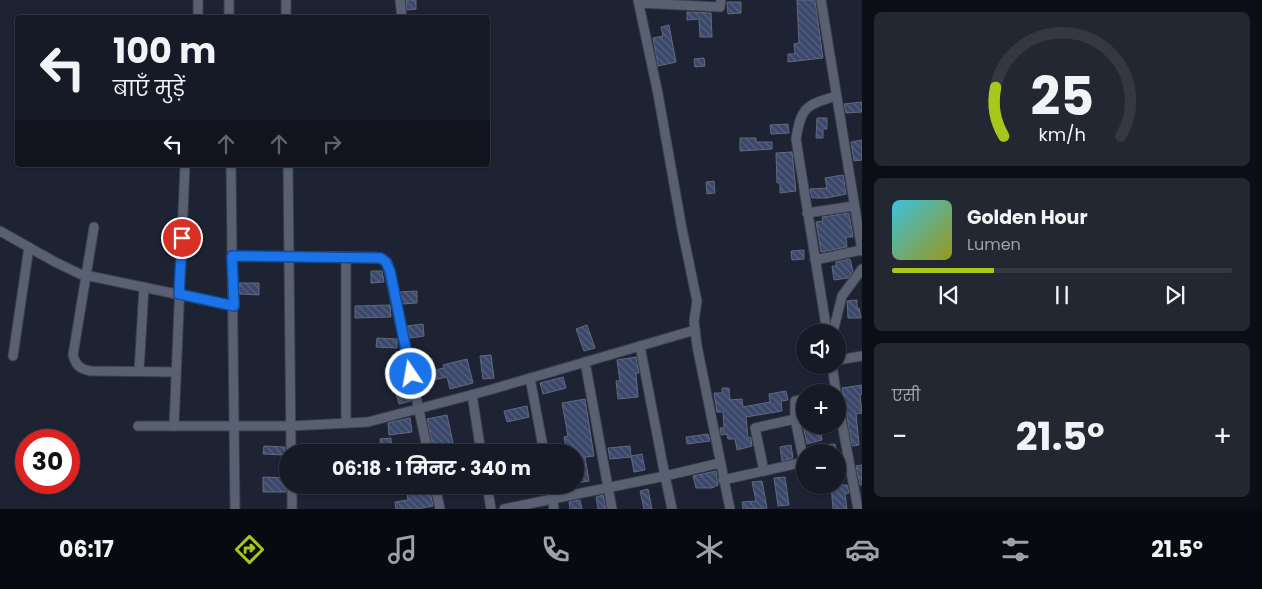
<!DOCTYPE html>
<html lang="hi">
<head>
<meta charset="utf-8">
<style>
	:root { --surface:#161a26; --page:#232732; --text:#f1f3f6; --muted:#9ea1a7; --line:#353843; --accent:#a8c71d }
	body { margin:0; font-family:Poppins,"Noto Sans Devanagari",sans-serif; background:var(--page); color:var(--text); height:100vh; display:flex; flex-direction:column; font-size:19px; white-space:nowrap }
	* { box-sizing:border-box; margin:0 }
	p { font-size:16px; color:var(--muted) }
	.icon { flex:none; width:28px; height:28px; fill:none; stroke:currentColor; stroke-width:2; stroke-linecap:round; stroke-linejoin:round }
	.map { position:relative; flex:1; overflow:hidden }
	.sheet { display:flex; flex-direction:column; gap:12px; padding:12px; background:#0c0e15; width:400px }
	.sheet>* { flex:none }
	.hud { position:absolute; left:15px; top:15px; width:475px; height:152px; border-radius:5px; box-shadow:0 1px 4px #0004,0 0 0 1px var(--line); background:#161a26; color:var(--text); overflow:hidden }
	.buttons { position:absolute; left:796px; top:324px; display:grid; gap:10px }
	.buttons a { display:grid; place-items:center; width:50px; height:50px; border-radius:50%; background:var(--surface); box-shadow:0 1px 4px #0004,0 0 0 1px var(--line); font-size:25px }
	.speed { position:absolute; left:15px; top:429px; display:flex; gap:10px; font-size:25px; font-weight:700; text-align:center }
	.speed>* { display:grid; place-content:center; width:65px; height:65px; border-radius:50%; background:var(--surface); box-shadow:0 1px 4px #0004,0 0 0 1px var(--line); line-height:1 }
	.speed .limit { border:8px solid #d22; background:#fff; color:#111 }
	.pin { position:absolute; display:grid; place-items:center; width:42px; height:42px; color:#fff; margin:-21px; border:2px solid #fff; border-radius:50%; box-shadow:0 1px 5px #0007 }
	.me { position:absolute; width:55px; margin:-28px; rotate:348deg; stroke-linejoin:round; filter:drop-shadow(0 0 4px #0008) }
	.turn { display:flex; align-items:center; gap:18px; height:105px; padding:0 15px; font-size:22px }
	.turn .icon { width:65px; height:65px; stroke-width:2.5 }
	.turn b { display:block; font-size:35px; line-height:42px }
	.lanes { display:flex; align-items:center; height:48px; padding:0 15px; background:#0003; justify-content:center; gap:25px; direction:ltr }
	.lanes .off { opacity:.35 }
	.big { font-size:38px; font-weight:700; line-height:1.1 }
	.sheet .tile { flex:1; display:flex; flex-direction:column; justify-content:center; gap:8px; min-width:0; padding:0 18px; border-radius:8px; background:var(--page) }
	.sheet .dial { align-items:center; gap:0 }
	.dial svg { height:130px; overflow:visible; fill:none; stroke:var(--line); stroke-width:7; stroke-linecap:round; text-anchor:middle }
	.dial text { fill:var(--text); stroke:none }
	.song { display:flex; align-items:center; gap:15px }
	.cover { width:60px; height:60px; border-radius:8px; background:linear-gradient(135deg,hsl(190 70% 55%),hsl(60 70% 35%)) }
	.played { height:5px; border-radius:2px; background:linear-gradient(90deg,var(--accent) 30%,var(--line) 30%) }
	.keys { display:flex; justify-content:space-around; direction:ltr }
	.heat { display:flex; justify-content:space-between; align-items:center; font-size:28px; direction:ltr }
	.trip { position:absolute; left:279px; top:444px; width:305px; height:50px; border-radius:25px; background:var(--surface); box-shadow:0 1px 4px #0004,0 0 0 1px var(--line); font-weight:700; line-height:50px; text-align:center }
	.tabs { display:flex; height:80px; justify-content:space-around; align-items:center; background:#090a0f; color:var(--muted) }
	.tabs .icon { width:35px; height:35px }
	.tabs .on { color:var(--accent) }
	.tabs b { font-size:22px; color:var(--text) }
	main { display:flex; flex:1; min-height:0 }
	.map>svg:first-child { display:block }
	.building { fill:url(#building-back-hatch); stroke:#62697c }
	.lines { fill:none; stroke-linecap:round; stroke-linejoin:round }
	.minor-casing { stroke:#3a3f4c; stroke-width:11 }
	.minor { stroke:#586072; stroke-width:9 }
	.route-casing { stroke:#114b97; stroke-width:12 }
	.route { stroke:#1a73e8; stroke-width:9 }
</style>
</head>
<body>
<main>
<div class="map">
<svg width="862" height="509" viewBox="0 0 862 509">
	<defs>
		<pattern id="building-back-hatch" width="6" height="6" patternUnits="userSpaceOnUse" patternTransform="scale(1.25)"><rect width="6" height="6" fill="#3b486b"/><path d="M-1 5l2 2M0 0l6 6M5-1l2 2" fill="none" stroke="#566180"/></pattern>
	</defs>
	<rect width="100%" height="100%" fill="#1d2333"/>
	<g class="building">
		<path d="M406 0H416V9L407 10Z"/>
		<path d="M797 0H815L823 58 788 62V54H795L794 44 799 43Z"/>
		<path d="M727 2H741V13L728 14Z"/>
		<path d="M687 12 711 13 712 37H700L699 19 687 20Z"/>
		<path d="M669 25 676 62 658 66 653 38 663 36 661 27Z"/>
		<path d="M704 58 705 66 695 67 694 59Z"/>
		<path d="M862 102V112L846 113 844 104Z"/>
		<path d="M817 118H827V129H823V138H816Z"/>
		<path d="M788 124 789 133 771 134 770 125Z"/>
		<path d="M740 138H756V142H772V149L740 151Z"/>
		<path d="M862 140V160L854 161 851 142Z"/>
		<path d="M792 152 796 191 780 193V183H777L776 153Z"/>
		<path d="M843 175 846 194 827 198H812L810 189 827 188 825 178Z"/>
		<path d="M714 181 715 193 707 194 706 182Z"/>
		<path d="M849 213 853 237H846L847 247 821 252 816 222 823 221 822 217Z"/>
		<path d="M804 250V259L792 260 791 251Z"/>
		<path d="M850 259 853 271 848 278 834 280 832 266H836V262Z"/>
		<path d="M371 271H382L384 282 371 283Z"/>
		<path d="M239 283H259V295L239 294Z"/>
		<path d="M417 291V303L402 304 400 292Z"/>
		<path d="M857 300V308H859L861 318H848L847 301Z"/>
		<path d="M390 305 391 317 355 318V306Z"/>
		<path d="M423 324 424 336 410 338 407 326Z"/>
		<path d="M587 325 595 348 584 351 576 329Z"/>
		<path d="M377 338 397 339V348L376 347Z"/>
		<path d="M491 355 494 378 483 379 480 356Z"/>
		<path d="M636 357 639 373H636L638 397 618 399 616 381H620L617 360Z"/>
		<path d="M467 359 473 383 450 389 447 377 420 383 417 374 444 368 443 365Z"/>
		<path d="M563 377 566 388 543 394 540 383Z"/>
		<path d="M406 379 411 401 399 404 393 382Z"/>
		<path d="M862 385V394L860 395 862 413 856 414 859 445 852 446 842 388Z"/>
		<path d="M722 388H729L730 400 742 399 743 407 770 402 769 394 786 391 788 400 781 401 782 411 746 417 748 438 751 437 752 446 737 450 735 439H728L727 434 721 435 720 428H724L723 412H717L714 393H722Z"/>
		<path d="M585 399 594 456 585 457 589 481 577 483 575 452H567L564 437 568 436 562 403Z"/>
		<path d="M527 406 529 417 507 422 504 411Z"/>
		<path d="M447 415 453 443 433 448 427 419Z"/>
		<path d="M410 418 412 432 389 435 388 423Z"/>
		<path d="M803 425H819L822 440 807 444Z"/>
		<path d="M708 434 710 441 687 444 686 437Z"/>
		<path d="M391 438 392 452H381L380 439Z"/>
		<path d="M835 444 837 452H826L825 445Z"/>
		<path d="M791 445 793 458 782 461 780 447Z"/>
		<path d="M264 446 285 447V455L263 454Z"/>
		<path d="M630 446 631 457 610 459 608 448Z"/>
		<path d="M642 454 645 470 634 472 631 456Z"/>
		<path d="M862 465V485H860L856 466Z"/>
		<path d="M716 471 718 485 712 488H696L693 476Z"/>
		<path d="M263 477 287 478 286 492H263Z"/>
		<path d="M785 477 789 505 778 506 774 478Z"/>
		<path d="M762 481 767 508 743 509 742 502 756 501 752 482Z"/>
		<path d="M406 485H429L433 506 417 509H396L395 502 408 500Z"/>
		<path d="M520 485H531L532 492 522 494Z"/>
		<path d="M831 485H847L849 493 845 494 847 509H833Z"/>
		<path d="M648 489 652 509H644L640 491Z"/>
		<path d="M603 495 606 509H598L596 497Z"/>
		<path d="M580 500 582 509H570L569 502Z"/>
	</g>
	<g class="lines">
		<g class="minor-casing">
			<g id="minor">
				<path d="M229 0V18"/>
				<path d="M286 0V18"/>
				<path d="M400 0 402 18"/>
				<path d="M638 0 658 94 682 229 697 301 694 321 697 346 730 509"/>
				<path d="M821 0 862 251"/>
				<path d="M639 3 720 7 721 0"/>
				<path d="M198 18V0"/>
				<path d="M231 165 235 509"/>
				<path d="M288 165 291 452"/>
				<path d="M807 213 854 206"/>
				<path d="M94 227 73 355C76 366 80 369 91 371L176 372"/>
				<path d="M0 231 55 262 80 274 234 306"/>
				<path d="M232 256 375 257 381 258 387 262 428 452"/>
				<path d="M346 257V423"/>
				<path d="M815 260 862 250"/>
				<path d="M827 332 796 139C801 107 806 105 836 96"/>
				<path d="M833 332 842 296 862 269"/>
				<path d="M13 356 29 247"/>
				<path d="M838 360 862 356"/>
				<path d="M585 362 612 509"/>
				<path d="M832 365 836 392"/>
				<path d="M139 371 144 287"/>
				<path d="M530 378 544 452"/>
				<path d="M472 395 481 452"/>
				<path d="M838 402 858 509"/>
				<path d="M138 426H291L368 422 486 391 695 330"/>
				<path d="M174 426 185 165"/>
				<path d="M764 471 755 428 795 419"/>
				<path d="M723 480 804 462 795 419V401L805 399"/>
				<path d="M292 485V509"/>
				<path d="M435 485 440 509"/>
				<path d="M487 485 491 509"/>
				<path d="M550 485 554 509"/>
				<path d="M504 509 665 476 640 346"/>
				<path d="M672 509 665 476 720 463"/>
			</g>
		</g>
		<use href="#minor" class="minor"/>
	</g>
	<g class="lines">
		<g class="route-casing">
			<path id="route" d="M182 238 179 294 234 306 232 256 381 258 386 262 390 271 411 374"/>
		</g>
		<use href="#route" class="route"/>
	</g>
</svg>
<div class="buttons">
<a><svg class="icon" aria-label="sound" viewBox="0 0 24 24"><path d="M4 9h4l5-4v14l-5-4H4zM17 9q2 3 0 6"/></svg></a>
<a>+</a>
<a>−</a>
</div>
<div class="speed"><div class="limit">30</div></div>
<div class="pin" style="left:182px;top:238px;background:#d93025"><svg class="icon" aria-label="arrive" viewBox="0 0 24 24"><path d="M6 21V4h12l-3 4 3 4H6"/></svg></div>
<svg class="me" style="left:411px;top:374px" viewBox="-20 -20 40 40"><circle r="17" fill="#1a73e8" stroke="#fff" stroke-width="3"/><path d="M0-11L8 9 0 5-8 9z" fill="#fff"/></svg>
<div class="trip">06:18 · 1 मिनट · 340 m</div>
<div class="hud">
<div class="turn"><svg class="icon" aria-label="left" viewBox="0 0 24 24"><path d="M17 20v-9H6M10 6l-5 5 5 5"/></svg><div><b>100 m</b>बाएँ मुड़ें</div></div>
<div class="lanes"><svg class="icon" aria-label="left" viewBox="0 0 24 24"><path d="M17 20v-9H6M10 6l-5 5 5 5"/></svg><svg class="icon off" aria-label="ahead" viewBox="0 0 24 24"><path d="M12 20V5M6 11l6-6 6 6"/></svg><svg class="icon off" aria-label="ahead" viewBox="0 0 24 24"><path d="M12 20V5M6 11l6-6 6 6"/></svg><svg class="icon off" aria-label="right" viewBox="0 0 24 24"><path d="M7 20v-9h11M14 6l5 5-5 5"/></svg></div>
</div>
</div>
<section class="sheet">
<div class="tile dial"><svg viewBox="0 0 100 80">
<path d="M14 69A42 42 0 1 1 86 69"/>
<path d="M14 69A42 42 0 0 1 9 39" stroke="#a8c71d"/>
<text x="50" y="56" font-size="32" font-weight="700">25</text>
<text x="50" y="72" font-size="11">km/h</text>
</svg></div>
<div class="tile">
<div class="song"><i class="cover"></i><div><b>Golden Hour</b><p>Lumen</p></div></div>
<div class="played"></div>
<div class="keys"><svg class="icon" aria-label="previous" viewBox="0 0 24 24"><path d="M18 5L8 12l10 7zM5 5v14"/></svg><svg class="icon" aria-label="pause" viewBox="0 0 24 24"><path d="M8 5v14M16 5v14"/></svg><svg class="icon" aria-label="next" viewBox="0 0 24 24"><path d="M6 5l10 7-10 7zM19 5v14"/></svg></div>
</div>
<div class="tile"><p>एसी</p>
<div class="heat"><a>−</a><b class="big">21.5°</b><a>+</a></div>
</div>
</section>
</main>
<nav class="tabs">
<b>06:17</b>
<svg class="icon on" aria-label="directions" viewBox="0 0 24 24"><path d="M12 3l9 9-9 9-9-9zM9 14v-3h6M13 9l2 2-2 2"/></svg>
<svg class="icon" aria-label="music" viewBox="0 0 24 24"><path d="M9 18V5l10-2v13"/><circle cx="6" cy="18" r="3"/><circle cx="16" cy="16" r="3"/></svg>
<svg class="icon" aria-label="phone" viewBox="0 0 24 24"><path d="M5 4h4l2 5-3 2q2 4 5 5l2-3 5 2v4C11 20 4 13 5 4z"/></svg>
<svg class="icon" aria-label="climate" viewBox="0 0 24 24"><path d="M12 3v18M4 7l16 10M4 17L20 7"/></svg>
<svg class="icon" aria-label="car" viewBox="0 0 24 24"><path d="M5 17H2v-5l4-1 3-4h7l3 4 3 1v5h-3M9 17h6M6 11h13"/><circle cx="7" cy="17" r="2"/><circle cx="17" cy="17" r="2"/></svg>
<svg class="icon" aria-label="filters" viewBox="0 0 24 24"><path d="M4 7h16M4 17h16"/><circle cx="9" cy="7" r="2"/><circle cx="15" cy="17" r="2"/></svg>
<b>21.5°</b>
</nav>
</body>
</html>
